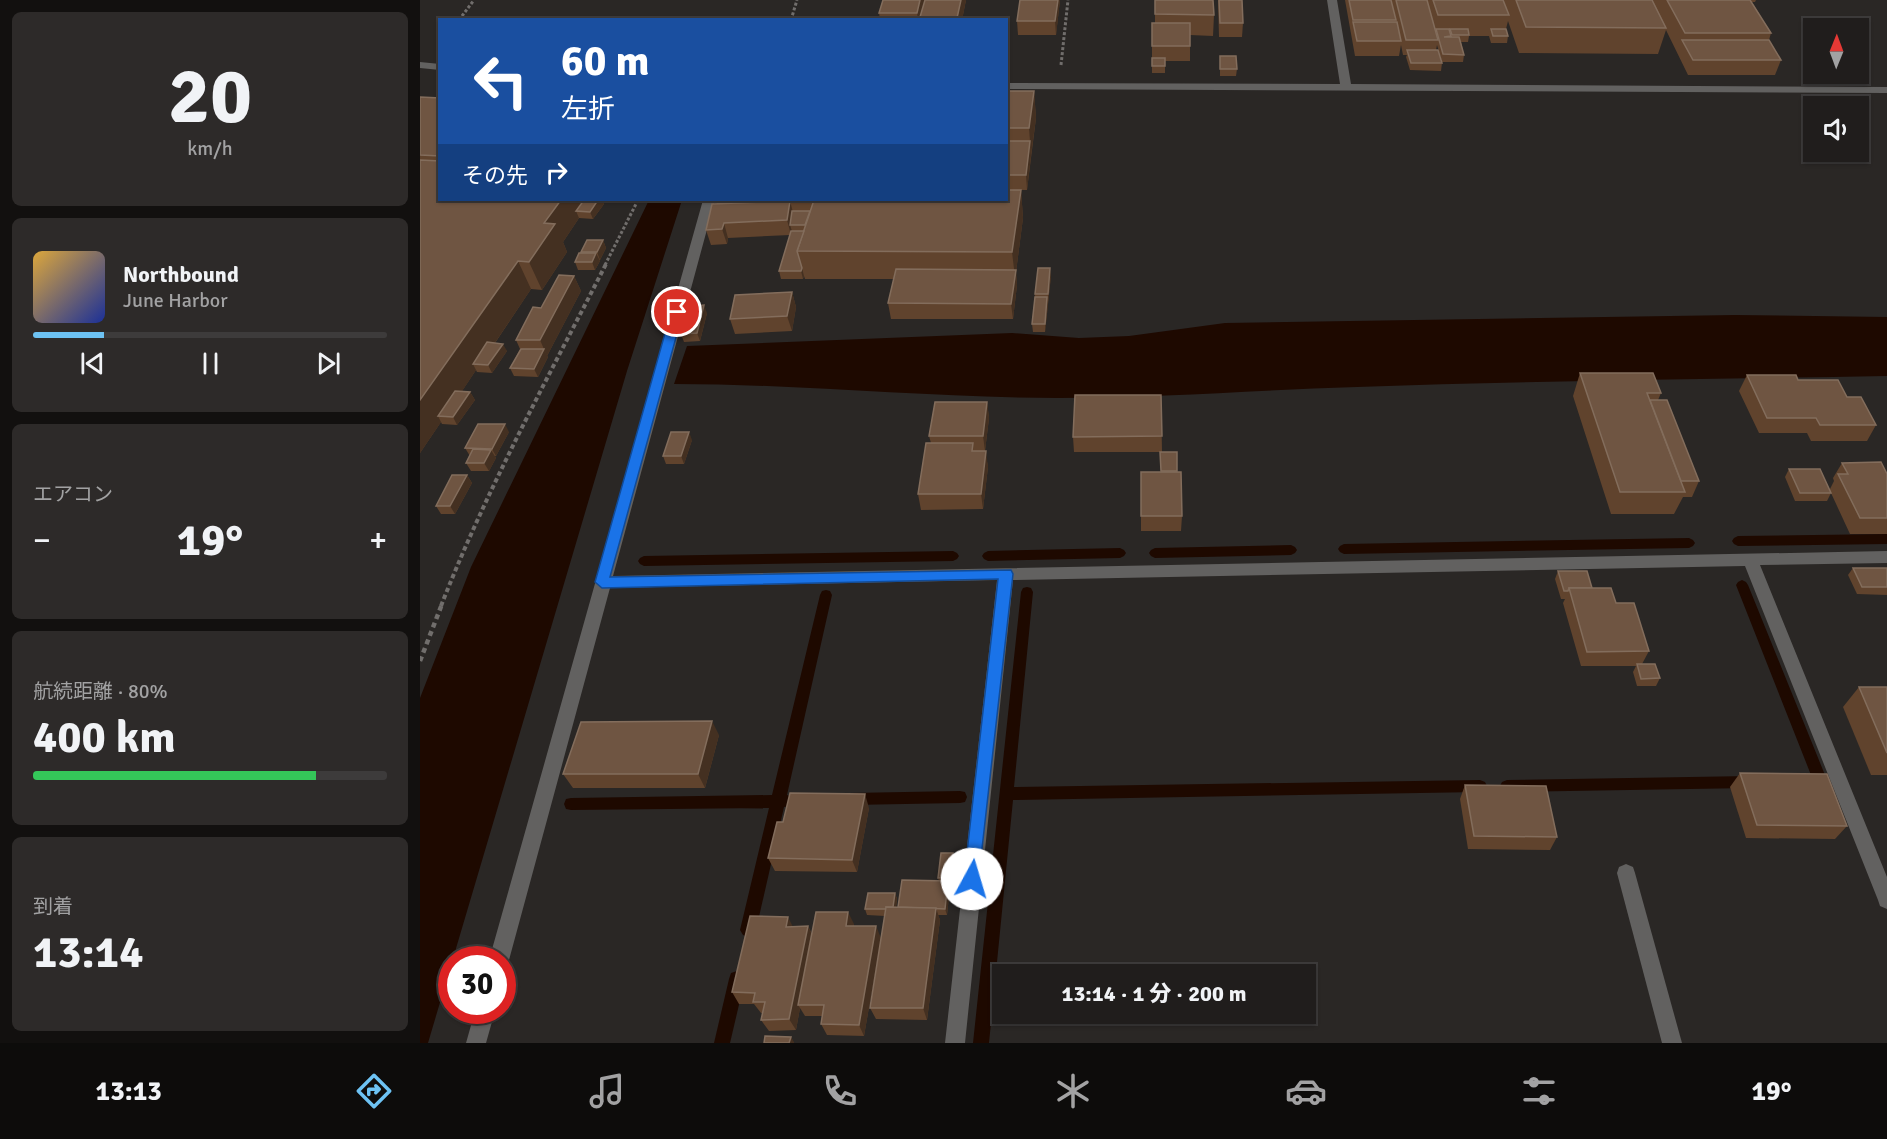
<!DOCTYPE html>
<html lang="ja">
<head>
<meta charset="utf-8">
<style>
	:root { --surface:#201d1c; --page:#2d2a29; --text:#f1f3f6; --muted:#a2a2a3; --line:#3d3b3b; --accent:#6dc2f3 }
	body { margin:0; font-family:Signika,"Noto Sans JP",sans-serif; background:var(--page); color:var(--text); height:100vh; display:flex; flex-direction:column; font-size:22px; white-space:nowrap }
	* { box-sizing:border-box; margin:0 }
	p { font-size:20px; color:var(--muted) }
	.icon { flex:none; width:33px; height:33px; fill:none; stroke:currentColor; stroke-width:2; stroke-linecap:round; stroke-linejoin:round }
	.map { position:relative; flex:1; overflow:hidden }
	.panel { display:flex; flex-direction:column; gap:12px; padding:12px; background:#12100f; width:420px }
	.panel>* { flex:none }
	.top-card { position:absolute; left:18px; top:18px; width:570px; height:183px; border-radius:0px; box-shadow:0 2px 4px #0004,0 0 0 2px var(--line); background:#1a4fa0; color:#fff; overflow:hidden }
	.needle { width:39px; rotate:1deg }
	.controls { position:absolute; left:1383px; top:18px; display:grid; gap:12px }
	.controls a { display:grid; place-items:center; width:66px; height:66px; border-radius:0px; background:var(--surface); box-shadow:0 2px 4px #0004,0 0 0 2px var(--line); font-size:30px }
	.speed { position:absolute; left:18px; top:946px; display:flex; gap:12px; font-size:30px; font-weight:700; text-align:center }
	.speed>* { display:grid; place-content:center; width:78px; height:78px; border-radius:50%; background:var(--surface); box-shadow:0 2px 4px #0004,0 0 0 2px var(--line); line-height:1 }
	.speed .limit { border:9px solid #d22; background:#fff; color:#111 }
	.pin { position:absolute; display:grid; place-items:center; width:51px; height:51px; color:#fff; margin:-26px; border:3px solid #fff; border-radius:50%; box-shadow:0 2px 6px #0007 }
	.me { position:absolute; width:66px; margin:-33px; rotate:6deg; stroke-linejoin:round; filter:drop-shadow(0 0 4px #0008) }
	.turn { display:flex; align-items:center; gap:21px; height:126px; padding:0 24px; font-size:27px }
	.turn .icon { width:78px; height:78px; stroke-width:2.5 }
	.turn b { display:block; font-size:42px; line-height:51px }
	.then { display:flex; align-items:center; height:57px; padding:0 24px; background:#0003; gap:12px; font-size:22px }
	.big { font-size:45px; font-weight:800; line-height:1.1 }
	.panel .widget { flex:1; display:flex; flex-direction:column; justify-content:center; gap:9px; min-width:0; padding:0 21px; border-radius:9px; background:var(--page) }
	.panel .dial { align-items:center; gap:0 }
	.dial b { font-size:78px; line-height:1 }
	.song { display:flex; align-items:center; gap:18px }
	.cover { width:72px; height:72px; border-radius:9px; background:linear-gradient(135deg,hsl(40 70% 55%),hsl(230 70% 35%)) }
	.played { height:6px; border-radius:3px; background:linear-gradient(90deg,var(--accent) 20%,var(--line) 20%) }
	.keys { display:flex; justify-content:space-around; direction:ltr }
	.heat { display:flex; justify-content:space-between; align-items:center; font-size:33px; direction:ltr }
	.charge { height:9px; border-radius:4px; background:linear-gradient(90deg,#34c759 80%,var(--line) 0) }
	.trip { position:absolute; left:572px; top:964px; width:324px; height:60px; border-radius:0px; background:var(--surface); box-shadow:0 2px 4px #0004,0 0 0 2px var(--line); font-weight:800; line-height:60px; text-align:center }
	.tab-bar { display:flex; height:96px; justify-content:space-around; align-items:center; background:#0d0c0b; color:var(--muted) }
	.tab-bar .icon { width:42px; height:42px }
	.tab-bar .active { color:var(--accent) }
	.tab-bar b { font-size:27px; color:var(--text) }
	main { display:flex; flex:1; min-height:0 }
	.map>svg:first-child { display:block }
	.water { fill:#1e0900 }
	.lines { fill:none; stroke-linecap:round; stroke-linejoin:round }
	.stream { fill:#1e0900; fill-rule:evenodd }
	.path-far2 { stroke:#716e6c; stroke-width:3; stroke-dasharray:3 2; stroke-linecap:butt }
	.path-far1 { stroke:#716e6c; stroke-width:4; stroke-dasharray:4.5 3; stroke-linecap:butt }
	.path { stroke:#716e6c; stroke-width:4.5; stroke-dasharray:5 4; stroke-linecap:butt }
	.minor { fill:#626160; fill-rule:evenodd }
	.wall { fill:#60432d }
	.shaded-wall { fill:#443021 }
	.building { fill:#6f5542; stroke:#836d5c; stroke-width:1.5 }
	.route { fill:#1a73e8; stroke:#114b97; stroke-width:1.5 }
</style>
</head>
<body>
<main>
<section class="panel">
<div class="widget dial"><b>20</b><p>km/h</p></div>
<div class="widget">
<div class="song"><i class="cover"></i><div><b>Northbound</b><p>June Harbor</p></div></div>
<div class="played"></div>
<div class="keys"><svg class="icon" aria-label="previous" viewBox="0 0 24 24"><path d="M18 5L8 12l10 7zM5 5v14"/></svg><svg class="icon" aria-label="pause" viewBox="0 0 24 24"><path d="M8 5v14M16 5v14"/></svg><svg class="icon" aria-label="next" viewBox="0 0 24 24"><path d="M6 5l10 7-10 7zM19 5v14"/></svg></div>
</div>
<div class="widget"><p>エアコン</p>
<div class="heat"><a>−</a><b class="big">19°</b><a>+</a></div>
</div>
<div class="widget"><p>航続距離 · 80%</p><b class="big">400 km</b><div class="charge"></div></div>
<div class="widget"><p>到着</p><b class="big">13:14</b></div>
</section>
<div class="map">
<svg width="1467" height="1043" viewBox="0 0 1467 1043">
	<rect width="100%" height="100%" fill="#2a2725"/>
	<g class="water">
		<path d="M229 200H262L207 371 8 1043H0V698L51 567Z"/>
		<path d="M1315 315 1467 317V376C1290 379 1113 381 937 387 837 390 738 398 638 398 510 398 382 384 254 384L267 346 592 333 659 338 709 336 805 323Z"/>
	</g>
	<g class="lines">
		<g class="stream">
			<path d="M1467 534V544L1318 546 1314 544 1312 541 1314 538 1318 536Z"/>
			<path d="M1269 538 1273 540 1275 543 1273 546 1269 548 924 554 920 552 918 549 920 546 924 544Z"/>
			<path d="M871 545 875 547 877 550 875 553 871 555 735 558 731 556 729 553 731 550 735 548Z"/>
			<path d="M700 548 704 550 706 553 704 556 700 558 568 561 564 559 562 556 564 553 568 551Z"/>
			<path d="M533 551 537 553 539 556 537 559 533 561 224 566 220 564 218 561 220 558 224 556Z"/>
			<path d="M1322 580 1326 582 1328 585 1407 780 1405 784 1393 787 1388 785 1386 781 1388 777 1391 775 1316 585 1318 582Z"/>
			<path d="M607 587 611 588 613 592 594 787 1060 780 1065 782 1067 786 1065 790 1060 792 593 800 569 1043H553L601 592 603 588Z"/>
			<path d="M406 590 410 591 412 595 367 795 370 796 372 801 370 806 364 807 336 930 333 935 328 937 323 935 320 930 349 808 151 810 146 809 144 804 146 799 151 798 352 795 400 595 402 591Z"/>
			<path d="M1330 776 1335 778 1337 782 1335 786 1330 788 1087 792 1082 790 1080 786 1082 782 1087 780Z"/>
			<path d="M540 791 545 792 547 797 545 802 540 803 430 805 425 804 423 799 425 794 430 793Z"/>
			<path d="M317 971 323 973 325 979 310 1043H294L309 979 311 973Z"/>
		</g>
		<g class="path-far2">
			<path d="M39 20 54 0"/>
			<path d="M371 20 377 0"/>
			<path d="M641 65 648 0"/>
			<path d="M185 265 218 200"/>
		</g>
		<path class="path-far1" d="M21 606C67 488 129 376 186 264"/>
		<path class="path" d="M0 661 22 604"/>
		<g class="minor">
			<path d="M907 0H917L931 84 1467 87V93L586 89V83L920 84Z"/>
			<path d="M0 62 20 64V70L0 68Z"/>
			<path d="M283 200H295L193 576 1467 551V563L1340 565 1467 877V909L1460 906 1458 900 1325 566 593 580 545 1043H525L577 580 190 588 89 960 82 968V960H69Z"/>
			<path d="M1206 864 1213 867 1215 873 1262 1043H1242L1197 873 1199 867Z"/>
			<path d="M55 1011H75L66 1043H46Z"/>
		</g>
	</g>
	<g class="wall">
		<path d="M463 0H546L542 20H460L459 13Z"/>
		<path d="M640 0 636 35H598L597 21Z"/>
		<path d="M735 0 794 15 793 36 770 35V61H745V73H732V23H735Z"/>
		<path d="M798 0H822L823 23 822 37H799Z"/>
		<path d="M925 0H1336L1335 2H1332L1351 33 1349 40 1361 60 1355 75H1268L1246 30 1238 54 1099 53 1088 21 1086 29 1088 36 1087 43H1071L1069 36H1049L1048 42H1041L1044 55 1043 62H1022L1017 45 1016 50 1022 63 1021 71 990 70 986 57 987 55H983L981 45 979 56H935Z"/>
		<path d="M800 56 817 69 816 76H800Z"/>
		<path d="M586 91H614L616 118 607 190H586Z"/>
		<path d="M0 97 20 98V200H182L184 204 173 219 159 218 143 242 147 252 122 290 111 289 75 343 87 351 72 373 57 372 56 370 42 391 50 392 55 400 37 425 22 424 21 422 0 453Z"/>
		<path d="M601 190 603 218 596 272 597 285 593 319H471L468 303 474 279H385L384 276 383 279H361L359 271 370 235 308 238 307 244 291 245 286 230 363 201 362 200H586Z"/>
		<path d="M183 240 186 248 180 260H179L180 261 175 270H158L155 262 161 253V252Z"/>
		<path d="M154 276 161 291 127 356 128 357 118 377 94 376 90 368 100 349 96 340 121 308Z"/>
		<path d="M631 276 625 332H613L612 324 615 294Z"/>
		<path d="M372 292 376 307 372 331 315 334 310 319Z"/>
		<path d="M287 313 280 341 264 342 261 334Z"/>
		<path d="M1160 373 1241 393 1238 400 1279 481 1272 497H1263L1254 514H1191L1153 396Z"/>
		<path d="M1327 375 1378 380 1427 397 1456 425 1447 441H1391L1387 433H1339L1319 391Z"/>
		<path d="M741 395 742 452H757V472L762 516 761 531H721V472H741L740 452H654L653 437Z"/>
		<path d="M567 402 569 418 565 451 568 467 563 509 501 510 498 494 511 443 509 436Z"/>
		<path d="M89 432 76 456H75L76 458 69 471H51L46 463 50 456 45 448Z"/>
		<path d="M272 440 264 464H246L243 456Z"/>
		<path d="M1422 463 1467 474V534H1430L1411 493 1407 501H1375L1365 477 1369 469 1410 489 1414 481 1413 478Z"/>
		<path d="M47 475 52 483 35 514H21L16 506Z"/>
		<path d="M1433 568H1467V595L1437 594 1428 575Z"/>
		<path d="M1138 571 1172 588 1196 603 1229 651 1222 664 1240 678 1236 686H1217L1213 672 1216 666H1161L1143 603 1145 599H1141L1135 579Z"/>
		<path d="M1439 687H1467V775H1451L1423 707Z"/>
		<path d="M299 735 285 788H153L143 774Z"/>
		<path d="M1320 773 1427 826 1415 839 1326 838 1310 787Z"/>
		<path d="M1045 785 1137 837 1130 850 1048 849 1040 799Z"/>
		<path d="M449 808 437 872 355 871 348 858 363 822Z"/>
		<path d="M533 853 535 859 532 884H529L530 887 527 915H518L520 920 507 1020 456 1019 450 1008 465 916 447 915 445 909 475 893 477 899 476 907H478L519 881 518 878Z"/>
		<path d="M434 924V926L461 938 444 1036 407 1035 401 1024 402 1016H385L380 1008 376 1030 349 1031 341 1020 343 1013H341L334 1004H319L312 992 373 927 388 926 392 934Z"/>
	</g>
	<g class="shaded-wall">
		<path d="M500 0H506L500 17 501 20H498L497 13Z"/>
		<path d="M541 0H546L542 20H537Z"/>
		<path d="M638 0H640L636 35 635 21Z"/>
		<path d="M614 91 616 118 611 155 609 128Z"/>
		<path d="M610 141 611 156 607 190 606 175Z"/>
		<path d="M601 190 603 218 596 272 597 285 593 319 591 304 595 277 592 252Z"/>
		<path d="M141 200H172L156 211 159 218 143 242 147 252 122 290 109 262 124 223Z"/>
		<path d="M178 200H182L184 204 173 219 170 212Z"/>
		<path d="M370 201 374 216 370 225 372 231 371 235 367 220Z"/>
		<path d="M304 223 308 238 307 244 302 229Z"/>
		<path d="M183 240 186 248 180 260 177 252Z"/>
		<path d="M176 253 180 261 175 270 172 262Z"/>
		<path d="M98 261 111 289 60 365 53 364 56 370 25 417 18 416 21 422 0 453V400Z"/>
		<path d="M382 268 384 276 383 279 381 271Z"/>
		<path d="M630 268 631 276 628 302V294Z"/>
		<path d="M154 276 161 291 127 356 120 340Z"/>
		<path d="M372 292 376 307 372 331 367 316Z"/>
		<path d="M627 297 628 305 625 332V324Z"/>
		<path d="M284 305 287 313 280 341 277 333Z"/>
		<path d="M83 344 87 351 72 373 68 365Z"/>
		<path d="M124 349 128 357 118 377 114 369Z"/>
		<path d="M50 392 55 400 37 425 33 417Z"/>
		<path d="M567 402 569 418 565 451 563 436Z"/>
		<path d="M85 424 89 432 76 456 72 449Z"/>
		<path d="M269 432 272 440 264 464 261 456Z"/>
		<path d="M71 450 76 458 69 471 64 463Z"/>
		<path d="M566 451 568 467 563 509 561 494Z"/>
		<path d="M47 475 52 483 35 514 30 506Z"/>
		<path d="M292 721 299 735 285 788 278 774Z"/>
		<path d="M445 794 449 808 437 872 432 860Z"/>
		<path d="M533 853 535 859 532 884 530 877Z"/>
		<path d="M528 881 530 887 527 915 525 909Z"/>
		<path d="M475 893 477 899 475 916 472 910Z"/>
		<path d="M516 908 520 920 507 1020 503 1008Z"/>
		<path d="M428 912 434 924 431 938 426 926Z"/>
		<path d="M368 917 374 929 366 927Z"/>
		<path d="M388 926 394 939 378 1005 380 1008 376 1030 369 1019Z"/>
		<path d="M456 926 461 938 444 1036 439 1025Z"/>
		<path d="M371 1037 374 1042V1043H369Z"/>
	</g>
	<g class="building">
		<path d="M463 0H500L497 13H459Z"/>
		<path d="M505 0H541L537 18 500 17Z"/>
		<path d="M600 0H638L635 21H597Z"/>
		<path d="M735 0H793L794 15 735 14Z"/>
		<path d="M799 0H822L823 23H800Z"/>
		<path d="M929 0H971L976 20H933Z"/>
		<path d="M976 0H1007L1018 40H986Z"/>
		<path d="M1013 0H1083L1089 15H1018Z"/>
		<path d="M1096 0H1232L1246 28 1106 27Z"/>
		<path d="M1247 0H1330L1351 33H1265Z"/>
		<path d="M933 22H977L981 41H937Z"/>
		<rect x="732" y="23" width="38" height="23"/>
		<path d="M1016 29H1029L1031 36 1024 37H1039L1044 55 1023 54Z"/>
		<path d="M1030 29H1048L1049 35H1032Z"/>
		<path d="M1071 29H1086L1088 36H1073Z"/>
		<path d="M1262 40H1349L1361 60H1273Z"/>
		<path d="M987 50H1018L1022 63H991Z"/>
		<path d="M800 56H816L817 69H800Z"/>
		<rect x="732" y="58" width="13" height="8"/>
		<path d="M586 91H614L609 128H586Z"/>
		<path d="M0 97 20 98V156L0 155Z"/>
		<path d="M586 141H610L606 175H586Z"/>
		<path d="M0 160 20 161V200H141L124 223 135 224 109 262 98 261 0 400Z"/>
		<path d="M586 190H601L592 252 377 251 394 200H586Z"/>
		<path d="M164 200H178L170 212 156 211Z"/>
		<path d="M370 201 367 220 304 223 302 229 286 230 292 204Z"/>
		<path d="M372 211H390L385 225H370Z"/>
		<path d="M371 231H384L377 251 382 268 381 271H359Z"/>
		<path d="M167 240H183L177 252H161Z"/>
		<path d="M159 253H176L172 262H155Z"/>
		<path d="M618 268H630L628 294H615Z"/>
		<path d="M476 269 596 270 591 304 468 303Z"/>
		<path d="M139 275 154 276 120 340H96L113 307 121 308Z"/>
		<path d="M372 292 367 316 310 319 315 295Z"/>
		<path d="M615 297H627L625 324H612Z"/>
		<path d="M284 305 277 333 261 334 268 306Z"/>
		<path d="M67 342 83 344 68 365 53 364Z"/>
		<path d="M101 349H124L114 369 90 368Z"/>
		<path d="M1160 373H1233L1241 393H1227L1265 492H1200Z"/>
		<path d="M1327 375H1376L1378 380H1418L1427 397H1441L1456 425H1400L1396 418H1347Z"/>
		<path d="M35 391 50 392 33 417 18 416Z"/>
		<path d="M655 395H741L742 436 653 437Z"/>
		<path d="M1230 400H1247L1279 481H1261Z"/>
		<path d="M515 402H567L563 436H509Z"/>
		<path d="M58 424H85L72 449 45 448Z"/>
		<path d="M251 432H269L261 456H243Z"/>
		<path d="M506 443H553L552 451H566L561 494H498Z"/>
		<path d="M53 449 71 450 64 463H46Z"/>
		<path d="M740 452H757V471H741Z"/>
		<path d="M1461 462 1467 474V518H1440L1418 474H1428L1422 463Z"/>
		<path d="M1369 469H1400L1411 493H1380Z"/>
		<path d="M721 472H761L762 516H721Z"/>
		<path d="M32 475H47L30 506H16Z"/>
		<path d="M1433 568H1467V587H1442Z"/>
		<path d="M1138 571H1167L1172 588H1149L1148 591H1144Z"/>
		<path d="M1149 588H1191L1196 603H1214L1229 651 1167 652Z"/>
		<path d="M1217 664H1235L1240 678 1221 679Z"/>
		<path d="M1439 687H1467V753Z"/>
		<path d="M292 721 278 774H143L161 722Z"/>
		<path d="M1320 773 1407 774 1427 826 1337 825Z"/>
		<path d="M1045 785 1126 786 1137 837 1054 836Z"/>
		<path d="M370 793 445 794 432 860 348 858 357 822H363Z"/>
		<path d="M521 853H533L530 877 518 878Z"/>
		<path d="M482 880 528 881 525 909 478 907Z"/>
		<path d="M448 893H475L473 907H466V909H445Z"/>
		<path d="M466 907 516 908 503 1008H450Z"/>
		<path d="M396 912H428L426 926H456L439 1025 401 1024 404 1005H378Z"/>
		<path d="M330 916 368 917 366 927 388 926 369 1019 341 1020 345 1002H333L335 993 312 992Z"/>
		<path d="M345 1036 371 1037 369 1043H344Z"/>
	</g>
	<path class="route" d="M257 308 263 312 190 577 591 570 593 574 558 884 552 887 546 884 544 879 578 579 182 588 175 582 251 312Z"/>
</svg>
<div class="controls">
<a><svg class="needle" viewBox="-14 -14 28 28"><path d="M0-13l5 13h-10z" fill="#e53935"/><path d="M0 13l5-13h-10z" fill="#a2a2a3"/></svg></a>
<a><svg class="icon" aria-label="sound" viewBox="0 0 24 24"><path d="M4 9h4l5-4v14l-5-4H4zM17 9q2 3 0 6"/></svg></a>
</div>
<div class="speed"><div class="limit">30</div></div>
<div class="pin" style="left:257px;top:312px;background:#d93025"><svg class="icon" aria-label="arrive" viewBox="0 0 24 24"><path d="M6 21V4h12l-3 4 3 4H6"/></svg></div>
<svg class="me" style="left:552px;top:879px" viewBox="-20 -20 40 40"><circle r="19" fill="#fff"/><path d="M0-13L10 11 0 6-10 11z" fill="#1a73e8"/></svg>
<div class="trip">13:14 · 1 分 · 200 m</div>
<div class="top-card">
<div class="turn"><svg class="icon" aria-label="left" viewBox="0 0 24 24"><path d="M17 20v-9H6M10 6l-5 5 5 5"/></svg><div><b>60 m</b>左折</div></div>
<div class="then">その先<svg class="icon" aria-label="right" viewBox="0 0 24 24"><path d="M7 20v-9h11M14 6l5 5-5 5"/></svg></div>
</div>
</div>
</main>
<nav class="tab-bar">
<b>13:13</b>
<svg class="icon active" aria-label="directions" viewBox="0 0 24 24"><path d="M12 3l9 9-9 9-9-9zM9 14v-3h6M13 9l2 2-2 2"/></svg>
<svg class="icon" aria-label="music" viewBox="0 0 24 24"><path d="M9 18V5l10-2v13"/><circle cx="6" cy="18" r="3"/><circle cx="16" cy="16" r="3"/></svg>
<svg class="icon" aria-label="phone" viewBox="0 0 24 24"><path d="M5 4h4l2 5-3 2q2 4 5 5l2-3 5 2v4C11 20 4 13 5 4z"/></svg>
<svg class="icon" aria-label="climate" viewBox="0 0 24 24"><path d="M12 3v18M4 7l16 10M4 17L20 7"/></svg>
<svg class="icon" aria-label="car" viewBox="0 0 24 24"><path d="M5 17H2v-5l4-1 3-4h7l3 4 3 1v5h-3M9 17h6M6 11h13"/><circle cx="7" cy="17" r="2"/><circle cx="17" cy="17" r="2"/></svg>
<svg class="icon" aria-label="filters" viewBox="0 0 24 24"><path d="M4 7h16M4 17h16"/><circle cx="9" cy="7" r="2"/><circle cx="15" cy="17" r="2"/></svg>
<b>19°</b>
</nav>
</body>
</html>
